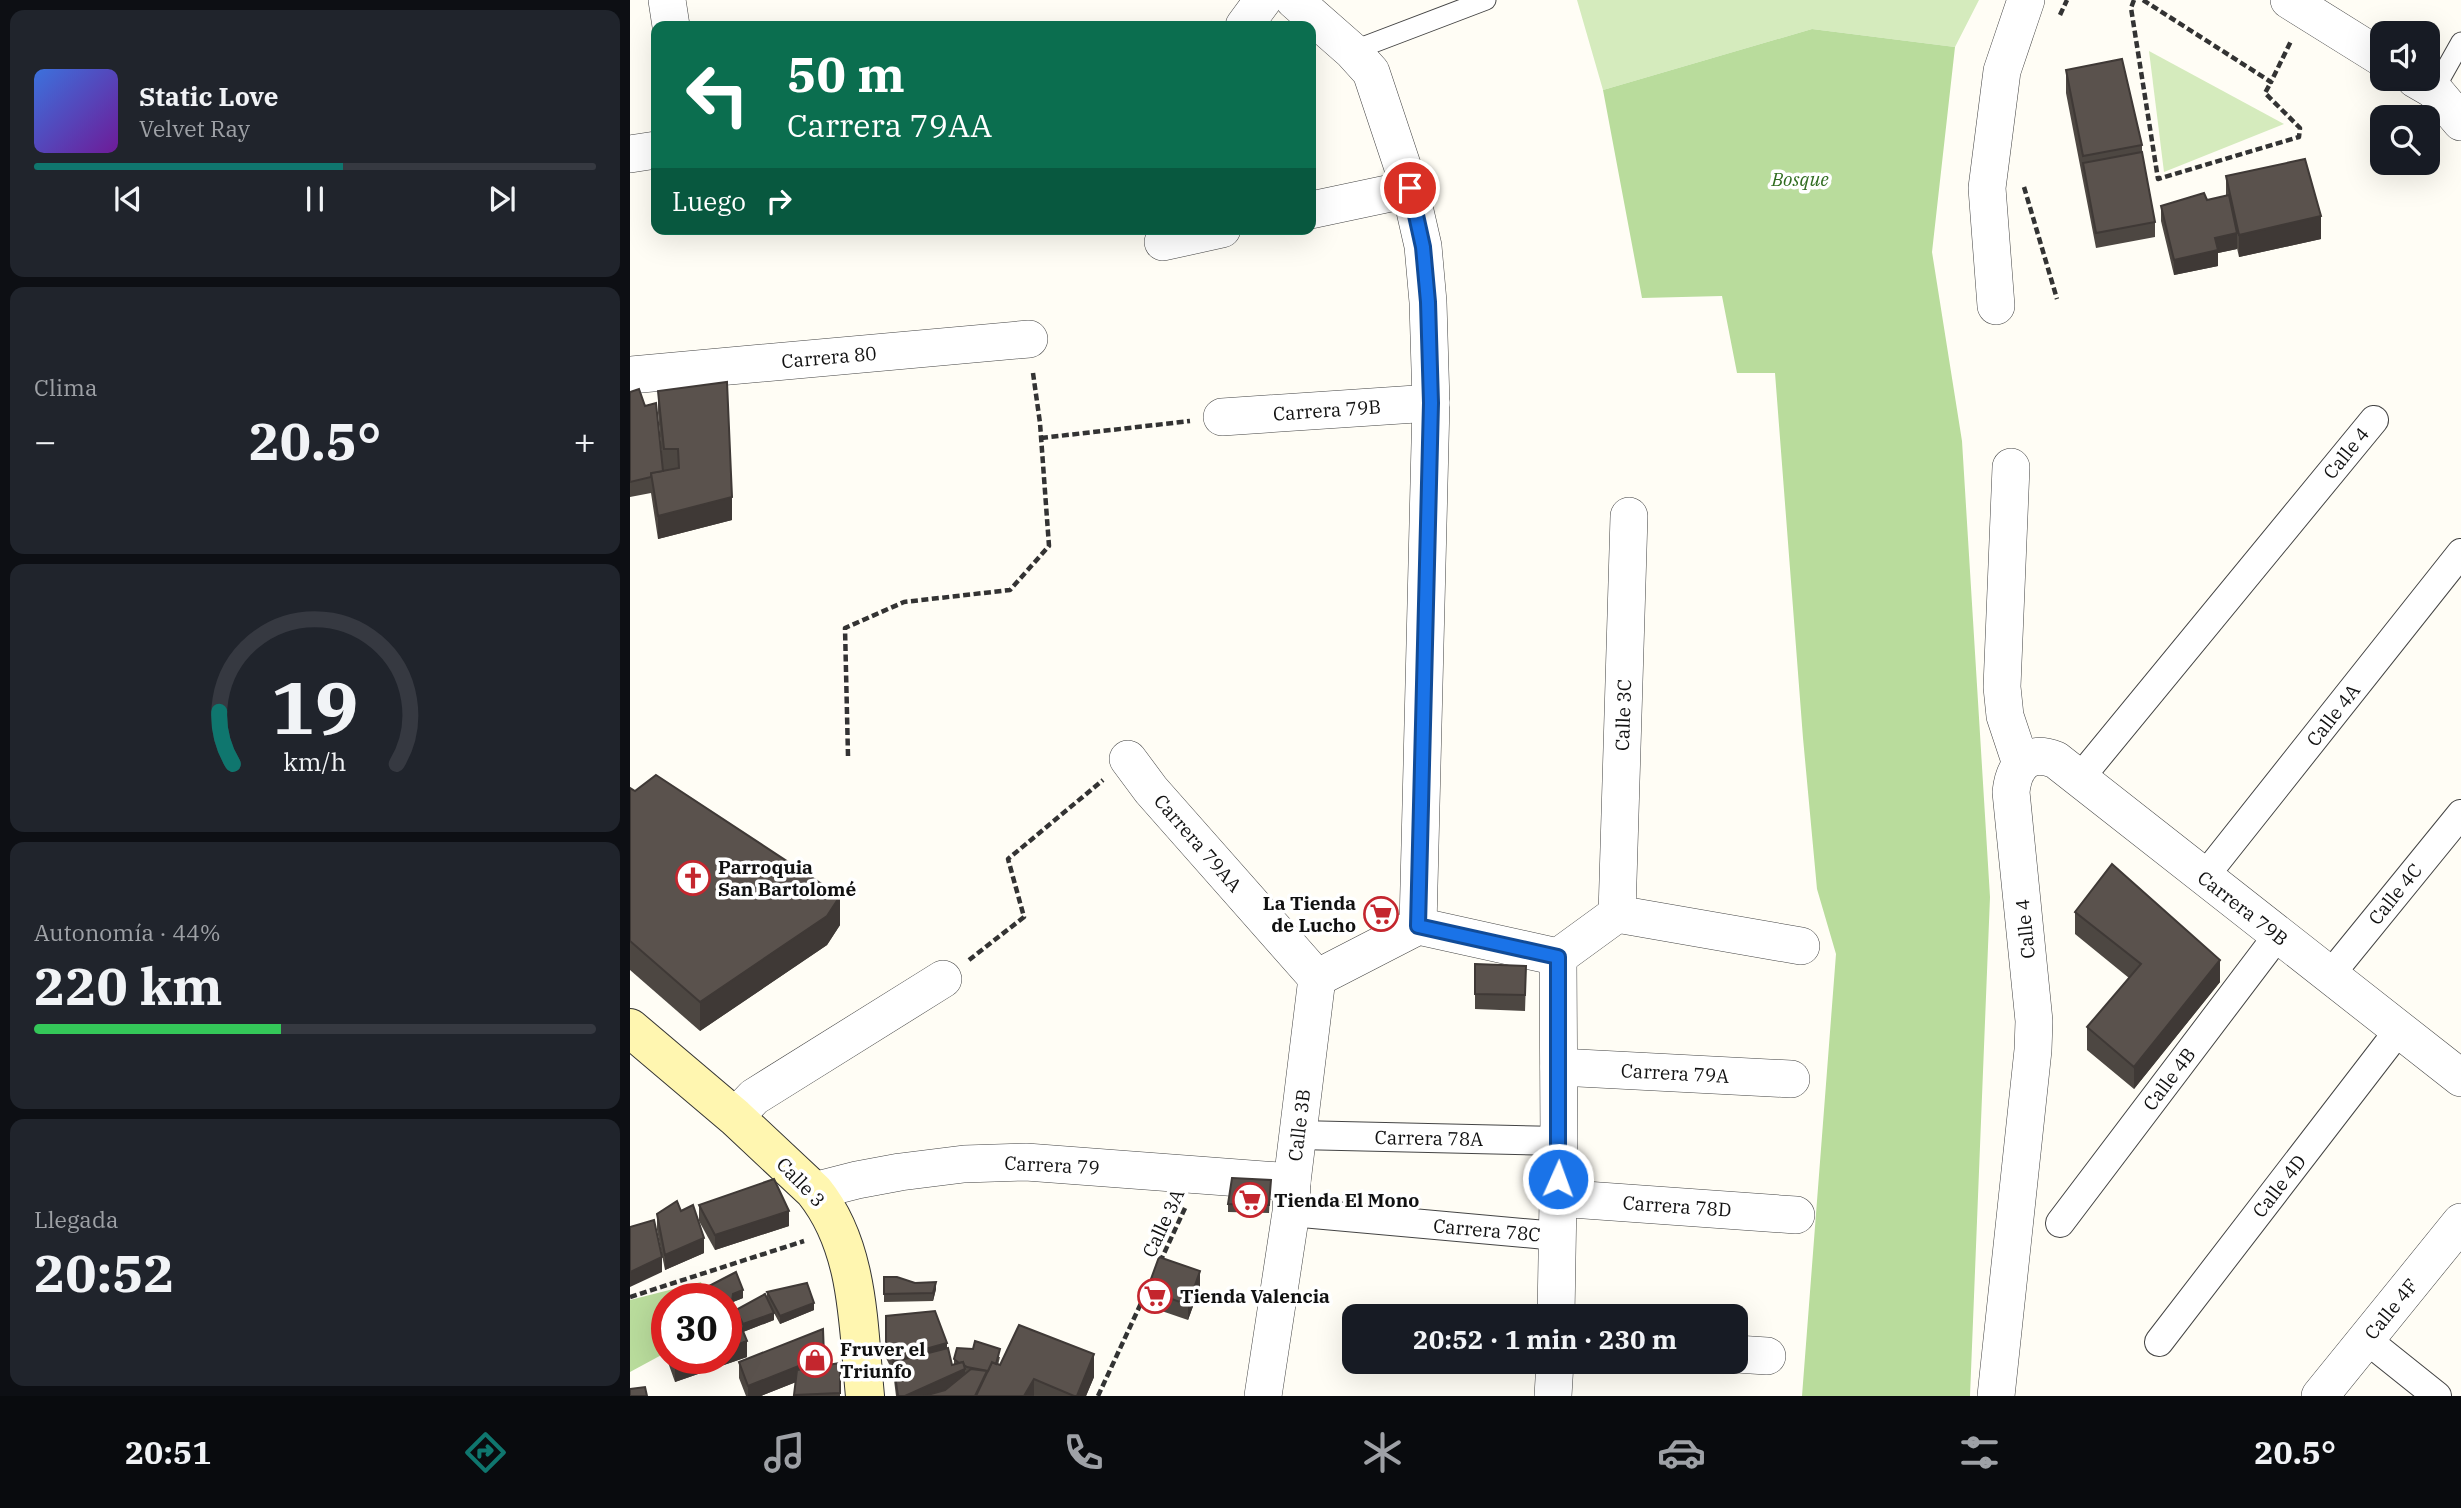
<!DOCTYPE html>
<html lang="es">
<head>
<meta charset="utf-8">
<style>
	:root { --surface:#171b24; --page:#20242c; --text:#f1f3f6; --muted:#9ea1a6; --line:#363941; --accent:#0f766e }
	body { margin:0; font-family:"IBM Plex Serif",serif; background:var(--page); color:var(--text); height:100vh; display:flex; flex-direction:column; font-size:26px; white-space:nowrap }
	* { box-sizing:border-box; margin:0 }
	p { font-size:23px; color:var(--muted) }
	.icon { flex:none; width:38px; height:38px; fill:none; stroke:currentColor; stroke-width:2; stroke-linecap:round; stroke-linejoin:round }
	.map { position:relative; flex:1; overflow:hidden }
	.sheet { display:flex; flex-direction:column; gap:10px; padding:10px; background:#0d0f14; width:630px }
	.sheet>* { flex:none }
	.guide { position:absolute; left:21px; top:21px; width:665px; height:214px; border-radius:14px; box-shadow:0 7px 28px #0002; background:#0b6e4f; color:#fff; overflow:hidden }
	.buttons { position:absolute; left:1740px; top:21px; display:grid; gap:14px }
	.buttons a { display:grid; place-items:center; width:70px; height:70px; border-radius:14px; background:var(--surface); box-shadow:0 7px 28px #0002; font-size:35px }
	.speed { position:absolute; left:21px; top:1283px; display:flex; gap:14px; font-size:35px; font-weight:700; text-align:center }
	.speed>* { display:grid; place-content:center; width:91px; height:91px; border-radius:50%; background:var(--surface); box-shadow:0 7px 28px #0002; line-height:1 }
	.speed .limit { border:10px solid #d22; background:#fff; color:#111 }
	.pin { position:absolute; display:grid; place-items:center; width:60px; height:60px; color:#fff; margin:-30px; border:4px solid #fff; border-radius:50%; box-shadow:0 2px 7px #0007 }
	.me { position:absolute; width:77px; margin:-38px; rotate:2deg; stroke-linejoin:round; filter:drop-shadow(0 0 5px #0008) }
	.turn { display:flex; align-items:center; gap:24px; height:147px; padding:0 21px; font-size:32px }
	.turn .icon { width:91px; height:91px; stroke-width:2.5 }
	.turn b { display:block; font-size:49px; line-height:60px }
	.then { display:flex; align-items:center; height:66px; padding:0 21px; background:#0003; gap:14px; font-size:26px }
	.big { font-size:52px; font-weight:800; line-height:1.1 }
	.sheet .widget { flex:1; display:flex; flex-direction:column; justify-content:center; gap:10px; min-width:0; padding:0 24px; border-radius:14px; background:var(--page) }
	.sheet .dial { align-items:center; gap:0 }
	.dial svg { height:182px; overflow:visible; fill:none; stroke:var(--line); stroke-width:7; stroke-linecap:round; text-anchor:middle }
	.dial text { fill:var(--text); stroke:none }
	.song { display:flex; align-items:center; gap:21px }
	.cover { width:84px; height:84px; border-radius:10px; background:linear-gradient(135deg,hsl(220 70% 55%),hsl(280 70% 35%)) }
	.played { height:7px; border-radius:4px; background:linear-gradient(90deg,var(--accent) 55%,var(--line) 55%) }
	.keys { display:flex; justify-content:space-around; direction:ltr }
	.heat { display:flex; justify-content:space-between; align-items:center; font-size:38px; direction:ltr }
	.charge { height:10px; border-radius:5px; background:linear-gradient(90deg,#34c759 44%,var(--line) 0) }
	.trip { position:absolute; left:712px; top:1304px; width:406px; height:70px; border-radius:14px; background:var(--surface); box-shadow:0 7px 28px #0002; font-weight:800; line-height:70px; text-align:center }
	.menu { display:flex; height:112px; justify-content:space-around; align-items:center; background:#090b0e; color:var(--muted) }
	.menu .icon { width:49px; height:49px }
	.menu .active { color:var(--accent) }
	.menu b { font-size:32px; color:var(--text) }
	main { display:flex; flex:1; min-height:0 }
	.map>svg:first-child { display:block }
	.green { fill:#d5ebbd }
	.forest { fill:#b9dc9c }
	.lines { fill:none; stroke-linecap:round; stroke-linejoin:round }
	.service-casing { stroke:#444; stroke-width:21 }
	.pedestrian-casing { stroke:#444; stroke-width:30 }
	.minor-casing { stroke:#444; stroke-width:38 }
	.secondary-casing { stroke:#333; stroke-width:40 }
	.path { stroke:#333; stroke-width:4.5; stroke-dasharray:7 3.5; stroke-linecap:butt }
	.service { stroke:#fff; stroke-width:19 }
	.pedestrian { stroke:#fff; stroke-width:28 }
	.minor { stroke:#fff; stroke-width:37 }
	.secondary { stroke:#fff6b0; stroke-width:38 }
	.wall { fill:#4d4742 }
	.shaded-wall { fill:#3f3936 }
	.building { fill:#5a524d; stroke:#3f3936; stroke-width:2 }
	.route-casing { stroke:#114b97; stroke-width:18 }
	.route { stroke:#1a73e8; stroke-width:12 }
	.labels { text-anchor:middle; dominant-baseline:central; stroke-width:7; stroke-linejoin:round; paint-order:stroke }
	.park-label { font-size:19px; font-style:italic; fill:#2f6b1f; stroke:#fff }
	.street-label { font-size:19px; fill:#111; stroke:#fff }
	.poi-label { font-size:19px; font-weight:bold; fill:#111; stroke:#fff; text-anchor:start }
</style>
</head>
<body>
<main>
<section class="sheet">
<div class="widget">
<div class="song"><i class="cover"></i><div><b>Static Love</b><p>Velvet Ray</p></div></div>
<div class="played"></div>
<div class="keys"><svg class="icon" aria-label="previous" viewBox="0 0 24 24"><path d="M18 5L8 12l10 7zM5 5v14"/></svg><svg class="icon" aria-label="pause" viewBox="0 0 24 24"><path d="M8 5v14M16 5v14"/></svg><svg class="icon" aria-label="next" viewBox="0 0 24 24"><path d="M6 5l10 7-10 7zM19 5v14"/></svg></div>
</div>
<div class="widget"><p>Clima</p>
<div class="heat"><a>−</a><b class="big">20.5°</b><a>+</a></div>
</div>
<div class="widget dial"><svg viewBox="0 0 100 80">
<path d="M14 69A42 42 0 1 1 86 69"/>
<path d="M14 69A42 42 0 0 1 8 46" stroke="#0f766e"/>
<text x="50" y="56" font-size="32" font-weight="700">19</text>
<text x="50" y="72" font-size="11">km/h</text>
</svg></div>
<div class="widget"><p>Autonomía · 44%</p><b class="big">220 km</b><div class="charge"></div></div>
<div class="widget"><p>Llegada</p><b class="big">20:52</b></div>
</section>
<div class="map">
<svg width="1831" height="1396" viewBox="0 0 1831 1396">
	<rect width="100%" height="100%" fill="#fffdf5"/>
	<g class="green">
		<path d="M947 0H1349L1325 47 1182 29 973 90Z"/>
		<path d="M1519 51 1654 124 1534 172Z"/>
	</g>
	<g class="forest">
		<path d="M1182 29 1325 47 1302 252 1332 441 1360 897 1340 1396H1172L1206 954 1187 889 1173 738 1145 373H1107L1092 296 1012 298 973 90Z"/>
		<path d="M71 1282 76 1298H37V1352L0 1372V1300Z"/>
	</g>
	<g class="lines">
		<g class="service-casing">
			<g id="service">
				<path d="M722 51 856 0"/>
				<path d="M1804 90 1831 42"/>
			</g>
		</g>
		<g class="pedestrian-casing">
			<g id="pedestrian">
				<path d="M1449 779 1744 420"/>
				<path d="M1574 877 1831 553"/>
				<path d="M1700 975 1831 814"/>
				<path d="M668 1135 929 1141"/>
				<path d="M661 1212 927 1236"/>
				<path d="M1430 1223 1648 935"/>
				<path d="M1737 1340 1807 1396"/>
				<path d="M1529 1342 1769 1030"/>
			</g>
		</g>
		<g class="minor-casing">
			<g id="minor">
				<path d="M37 0 41 26"/>
				<path d="M664 0 722 51 741 72 780 189 793 246 798 302 801 403 788 926"/>
				<path d="M1659 0 1752 58"/>
				<path d="M614 26 633 0"/>
				<path d="M1785 79 1804 90 1831 122"/>
				<path d="M0 154 26 150"/>
				<path d="M681 210 780 189"/>
				<path d="M533 242 592 229"/>
				<path d="M1366 306 1357 188 1372 71 1396 0"/>
				<path d="M0 375 399 339"/>
				<path d="M592 417 801 403"/>
				<path d="M1381 467 1372 687 1375 716 1391 764"/>
				<path d="M498 759 521 790 687 978 788 926 928 957 987 914 1171 946"/>
				<path d="M987 914 999 516"/>
				<path d="M929 1067 1161 1079"/>
				<path d="M105 1117 124 1097 313 979"/>
				<path d="M184 1191 227 1180 270 1172 334 1164 396 1162 662 1182"/>
				<path d="M927 1198 1166 1215"/>
				<path d="M926 1316 929 1141 928 957"/>
				<path d="M1106 1354 1137 1356"/>
				<path d="M633 1396 661 1212 662 1182 687 978"/>
				<path d="M923 1396 925 1362"/>
				<path d="M1366 1396 1403 1050 1404 1021 1381 792C1384 765 1398 749 1426 760L1831 1078"/>
				<path d="M1690 1396 1831 1222"/>
			</g>
		</g>
		<g class="secondary-casing">
			<path id="secondary" d="M0 1028 105 1117 184 1191C230 1248 228 1327 235 1396"/>
		</g>
		<g class="path">
			<path d="M1504 0 1501 8 1528 179 1669 137 1670 128 1635 93 1641 82"/>
			<path d="M1513 0 1641 82 1661 41"/>
			<path d="M1430 15 1437 0"/>
			<path d="M1394 187 1427 299"/>
			<path d="M411 438 560 421"/>
			<path d="M218 756 215 628 274 602 380 590 419 546 410 423 403 373"/>
			<path d="M339 960 394 917 378 859 473 780"/>
			<path d="M530 1262 556 1206"/>
			<path d="M0 1297 174 1241"/>
			<path d="M468 1396 519 1286"/>
		</g>
		<use href="#service" class="service"/>
		<use href="#pedestrian" class="pedestrian"/>
		<use href="#minor" class="minor"/>
		<use href="#secondary" class="secondary"/>
	</g>
	<g class="wall">
		<path d="M1436 70 1512 145V152L1525 222V237L1466 248 1436 93Z"/>
		<path d="M1596 176 1691 239 1609 257 1607 248V249L1588 253V266L1544 275 1531 221V206L1577 200 1596 196Z"/>
		<path d="M28 391 102 520 28 539 21 493 0 497V392L33 471 28 413Z"/>
		<path d="M0 788 210 925 197 945 70 1031 0 970Z"/>
		<path d="M1445 912 1590 982 1504 1089 1457 1050V1027L1499 978 1445 934Z"/>
		<path d="M845 964 896 981 895 1011 845 1009Z"/>
		<path d="M641 1180 639 1213 598 1212V1204Z"/>
		<path d="M69 1205 159 1226 85 1250 69 1221Z"/>
		<path d="M27 1214 74 1253 35 1270 27 1230Z"/>
		<path d="M254 1277 306 1289 303 1301 254 1302Z"/>
		<path d="M79 1286 113 1298 103 1302 101 1317 96 1319V1298H81L79 1294Z"/>
		<path d="M570 1287 558 1320 517 1306V1290Z"/>
		<path d="M137 1292 184 1310 150 1324 138 1302 144 1320 113 1332 117 1357 45 1382 35 1354V1327L37 1326V1358H96L107 1320 106 1310 137 1300Z"/>
		<path d="M256 1316 317 1348 322 1365 324 1364V1359L370 1357 368 1365 464 1377 456 1396H266L263 1372 256 1358Z"/>
		<path d="M109 1362 194 1365 210 1363V1396H164L166 1382 131 1396H116L109 1378Z"/>
	</g>
	<g class="shaded-wall">
		<path d="M1691 216V239L1609 257V235Z"/>
		<path d="M1607 233V249L1588 253V266L1544 275V260L1585 238Z"/>
		<path d="M102 497V520L28 539V516Z"/>
		<path d="M210 896V925L197 945 70 1031V1002Z"/>
		<path d="M1590 960V982L1504 1089V1067Z"/>
		<path d="M159 1211V1226L85 1250V1235Z"/>
		<path d="M74 1238V1253L35 1270V1255Z"/>
		<path d="M32 1257V1272L0 1287V1272Z"/>
		<path d="M570 1271V1287L558 1320V1305Z"/>
		<path d="M306 1282V1289L303 1301V1293Z"/>
		<path d="M113 1290V1298L103 1302 101 1317 96 1319V1311L103 1294Z"/>
		<path d="M184 1303V1310L150 1324V1316Z"/>
		<path d="M144 1313V1320L113 1332V1324Z"/>
		<path d="M117 1341V1357L45 1382V1367L70 1358H96V1349Z"/>
		<path d="M317 1343V1358L263 1366V1358Z"/>
		<path d="M464 1354V1377L456 1396H447Z"/>
		<path d="M194 1356V1371L131 1396H118V1386Z"/>
		<path d="M335 1369V1384L309 1396H275Z"/>
		<path d="M404 1379V1396H394Z"/>
	</g>
	<g class="building">
		<path d="M1492 59 1512 145 1453 156 1436 70Z"/>
		<path d="M1512 152 1525 222 1466 233 1453 163Z"/>
		<path d="M1675 159 1691 216 1609 235 1596 176Z"/>
		<path d="M1574 193 1577 200 1599 195 1607 233 1585 238 1588 250 1544 260 1531 206Z"/>
		<path d="M97 382 102 497 28 516 21 473 49 468 48 449H34L28 391Z"/>
		<path d="M9 389 15 406 26 403 33 471 21 473V477L0 482V392Z"/>
		<path d="M26 775 210 896 197 916 70 1002 0 941V788L5 791Z"/>
		<path d="M1482 864 1590 960 1504 1067 1457 1027 1511 964 1445 912Z"/>
		<path d="M845 964 896 966 895 995 845 994Z"/>
		<path d="M602 1178 641 1180 639 1205 598 1204Z"/>
		<path d="M144 1179 159 1211 85 1235 69 1205Z"/>
		<path d="M47 1201 51 1211 63 1205 74 1238 35 1255 27 1214Z"/>
		<path d="M24 1220 32 1257 0 1272V1227Z"/>
		<path d="M529 1257 570 1271 558 1305 517 1290Z"/>
		<path d="M106 1272 113 1290 103 1294 101 1309 96 1311V1298H85L79 1286Z"/>
		<path d="M254 1277H267L285 1283 306 1282 303 1293 254 1294Z"/>
		<path d="M177 1283 184 1303 150 1316 137 1292Z"/>
		<path d="M135 1294 144 1313 113 1324 106 1310Z"/>
		<path d="M305 1311 317 1343 263 1358 256 1342V1316Z"/>
		<path d="M108 1319 117 1341 96 1349V1325Z"/>
		<path d="M389 1325 464 1354 447 1396H444L404 1379 394 1396H346L362 1362 370 1365Z"/>
		<path d="M193 1329 194 1356 118 1386 109 1362Z"/>
		<path d="M345 1341 370 1349 366 1364 362 1362 358 1371 337 1367 334 1365 333 1362 329 1363 324 1359 327 1348 343 1349Z"/>
		<path d="M318 1348 322 1365 333 1362 335 1369 275 1396H268L263 1362Z"/>
		<path d="M41 1358H70L45 1367Z"/>
		<path d="M210 1363V1393L164 1395 167 1370Z"/>
		<path d="M341 1369 357 1371 345 1396H294L315 1390Z"/>
		<path d="M15 1387 17 1396H0V1389Z"/>
	</g>
	<g class="lines">
		<g class="route-casing">
			<path id="route" d="M780 188 793 247 798 302 801 403 788 926 928 957V1179"/>
		</g>
		<use href="#route" class="route"/>
	</g>
	<defs>
		<g id="church-ring" transform="scale(1.75)"><circle r="9.5" fill="#fff" stroke="#c4262e" stroke-width="1.5"/><path d="M-1.2-6h2.4v3.5h3.3v2.4h-3.3V6h-2.4V-.1h-3.3v-2.4h3.3Z" fill="#c4262e"/></g>
		<g id="supermarket-ring" transform="scale(1.75)"><circle r="9.5" fill="#fff" stroke="#c4262e" stroke-width="1.5"/><path d="M-6-5.5h2.5l.6 2H6L4.5 2H-2.5L-4.4-4H-6ZM-1.5 3.2a1.3 1.3 0 1 0 .1 0ZM3 3.2a1.3 1.3 0 1 0 .1 0Z" fill="#c4262e"/></g>
		<g id="shop-ring" transform="scale(1.75)"><circle r="9.5" fill="#fff" stroke="#c4262e" stroke-width="1.5"/><path d="M-5-2.5h2.3a2.7 3.5 0 0 1 5.4 0H5L5.5 6h-11ZM-1.5-2.5h3a1.5 2.3 0 0 0-3 0Z" fill="#c4262e"/></g>
	</defs>
	<g fill-rule="evenodd">
		<use href="#church-ring" x="63" y="878"/>
		<use href="#supermarket-ring" x="751" y="914"/>
		<use href="#supermarket-ring" x="620" y="1200"/>
		<use href="#supermarket-ring" x="525" y="1296"/>
		<use href="#shop-ring" x="185" y="1360"/>
	</g>
	<g class="labels">
		<g class="park-label">
			<text x="1170" y="179">Bosque</text>
		</g>
		<g class="street-label">
			<text transform="translate(199 357) rotate(-5)">Carrera 80</text>
			<text transform="translate(697 410) rotate(-4)">Carrera 79B</text>
			<text transform="translate(1716 453) rotate(-51)">Calle 4</text>
			<text transform="translate(993 715) rotate(-88)">Calle 3C</text>
			<text transform="translate(1703 715) rotate(-52)">Calle 4A</text>
			<text transform="translate(568 843) rotate(49)">Carrera 79AA</text>
			<text transform="translate(1765 894) rotate(-51)">Calle 4C</text>
			<text transform="translate(1613 908) rotate(38)">Carrera 79B</text>
			<text transform="translate(1395 929) rotate(-96)">Calle 4</text>
			<text transform="translate(1045 1073) rotate(3)">Carrera 79A</text>
			<text transform="translate(1539 1079) rotate(-53)">Calle 4B</text>
			<text transform="translate(669 1125) rotate(-83)">Calle 3B</text>
			<text transform="translate(799 1138) rotate(1)">Carrera 78A</text>
			<text transform="translate(422 1165) rotate(3)">Carrera 79</text>
			<text transform="translate(171 1182) rotate(46)">Calle 3</text>
			<text transform="translate(1649 1186) rotate(-52)">Calle 4D</text>
			<text transform="translate(1047 1206) rotate(4)">Carrera 78D</text>
			<text transform="translate(533 1223) rotate(-65)">Calle 3A</text>
			<text transform="translate(857 1230) rotate(5)">Carrera 78C</text>
			<text transform="translate(1761 1309) rotate(-51)">Calle 4F</text>
		</g>
		<g class="poi-label">
			<text x="88" y="867">Parroquia<tspan x="88" dy="22">San Bartolomé</tspan></text>
			<text x="726" y="903" text-anchor="end">La Tienda<tspan x="726" dy="22">de Lucho</tspan></text>
			<text x="644" y="1200">Tienda El Mono</text>
			<text x="550" y="1296">Tienda Valencia</text>
			<text x="210" y="1349">Fruver el<tspan x="210" dy="22">Triunfo</tspan></text>
		</g>
	</g>
</svg>
<div class="buttons">
<a><svg class="icon" aria-label="sound" viewBox="0 0 24 24"><path d="M4 9h4l5-4v14l-5-4H4zM17 9q2 3 0 6"/></svg></a>
<a><svg class="icon" aria-label="search" viewBox="0 0 24 24"><circle cx="10" cy="10" r="6"/><path d="M15 15l6 6"/></svg></a>
</div>
<div class="speed"><div class="limit">30</div></div>
<div class="pin" style="left:780px;top:188px;background:#d93025"><svg class="icon" aria-label="arrive" viewBox="0 0 24 24"><path d="M6 21V4h12l-3 4 3 4H6"/></svg></div>
<svg class="me" style="left:928px;top:1179px" viewBox="-20 -20 40 40"><circle r="17" fill="#1a73e8" stroke="#fff" stroke-width="3"/><path d="M0-11L8 9 0 5-8 9z" fill="#fff"/></svg>
<div class="trip">20:52 · 1 min · 230 m</div>
<div class="guide">
<div class="turn"><svg class="icon" aria-label="left" viewBox="0 0 24 24"><path d="M17 20v-9H6M10 6l-5 5 5 5"/></svg><div><b>50 m</b>Carrera 79AA</div></div>
<div class="then">Luego<svg class="icon" aria-label="right" viewBox="0 0 24 24"><path d="M7 20v-9h11M14 6l5 5-5 5"/></svg></div>
</div>
</div>
</main>
<nav class="menu">
<b>20:51</b>
<svg class="icon active" aria-label="directions" viewBox="0 0 24 24"><path d="M12 3l9 9-9 9-9-9zM9 14v-3h6M13 9l2 2-2 2"/></svg>
<svg class="icon" aria-label="music" viewBox="0 0 24 24"><path d="M9 18V5l10-2v13"/><circle cx="6" cy="18" r="3"/><circle cx="16" cy="16" r="3"/></svg>
<svg class="icon" aria-label="phone" viewBox="0 0 24 24"><path d="M5 4h4l2 5-3 2q2 4 5 5l2-3 5 2v4C11 20 4 13 5 4z"/></svg>
<svg class="icon" aria-label="climate" viewBox="0 0 24 24"><path d="M12 3v18M4 7l16 10M4 17L20 7"/></svg>
<svg class="icon" aria-label="car" viewBox="0 0 24 24"><path d="M5 17H2v-5l4-1 3-4h7l3 4 3 1v5h-3M9 17h6M6 11h13"/><circle cx="7" cy="17" r="2"/><circle cx="17" cy="17" r="2"/></svg>
<svg class="icon" aria-label="filters" viewBox="0 0 24 24"><path d="M4 7h16M4 17h16"/><circle cx="9" cy="7" r="2"/><circle cx="15" cy="17" r="2"/></svg>
<b>20.5°</b>
</nav>
</body>
</html>
